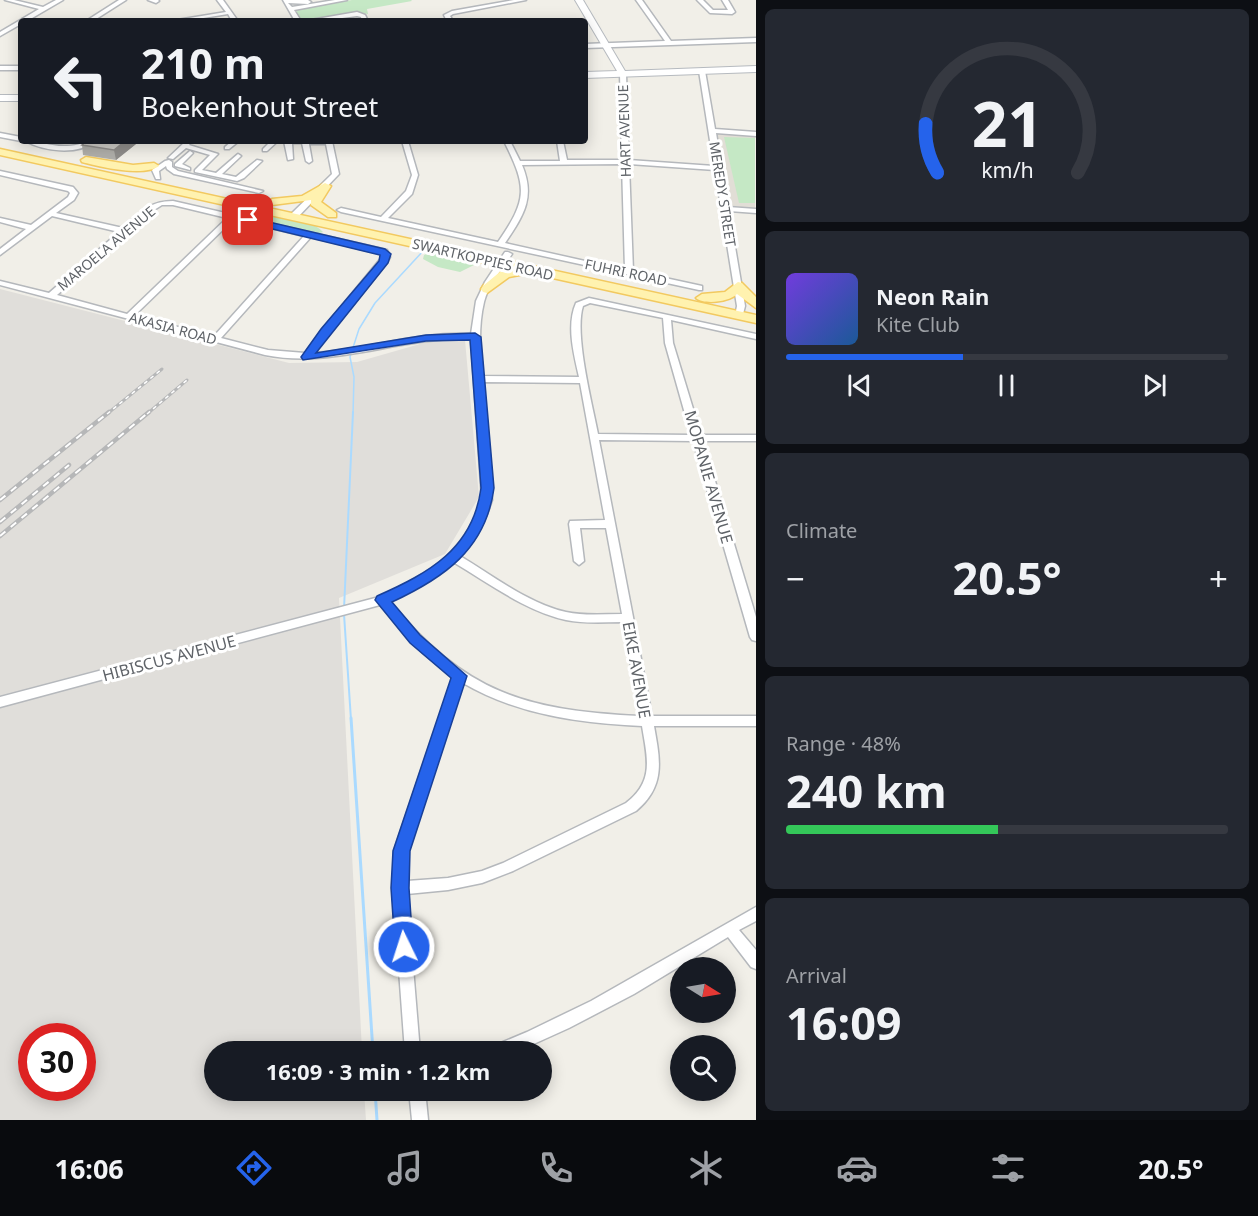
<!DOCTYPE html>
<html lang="en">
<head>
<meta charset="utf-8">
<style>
	:root { --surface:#171b24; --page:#242831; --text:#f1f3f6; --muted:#9ea1a6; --line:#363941; --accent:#2563eb }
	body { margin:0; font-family:"Noto Sans",sans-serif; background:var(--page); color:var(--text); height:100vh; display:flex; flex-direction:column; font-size:22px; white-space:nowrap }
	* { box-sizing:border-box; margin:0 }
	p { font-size:20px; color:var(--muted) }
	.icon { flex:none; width:33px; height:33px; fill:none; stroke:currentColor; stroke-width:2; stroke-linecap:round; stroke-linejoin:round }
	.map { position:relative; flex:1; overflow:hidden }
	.panel { display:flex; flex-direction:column; gap:9px; padding:9px; background:#0d0f14; width:502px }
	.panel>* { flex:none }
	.banner { position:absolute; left:18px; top:18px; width:570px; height:126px; border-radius:6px; box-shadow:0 3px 15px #0003; background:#171b24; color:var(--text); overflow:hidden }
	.needle { width:39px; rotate:101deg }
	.buttons { position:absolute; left:670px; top:957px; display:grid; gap:12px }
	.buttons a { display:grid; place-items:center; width:66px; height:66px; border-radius:50%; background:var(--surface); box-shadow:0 3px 15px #0003; font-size:30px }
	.speed { position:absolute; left:18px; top:1023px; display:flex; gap:12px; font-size:30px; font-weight:700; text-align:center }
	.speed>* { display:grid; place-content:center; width:78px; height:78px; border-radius:50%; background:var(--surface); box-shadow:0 3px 15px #0003; line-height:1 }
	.speed .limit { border:9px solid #d22; background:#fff; color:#111 }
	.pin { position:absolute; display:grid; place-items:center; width:51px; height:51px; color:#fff; margin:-26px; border-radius:12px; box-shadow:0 3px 9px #0006 }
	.me { position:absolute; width:66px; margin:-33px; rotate:356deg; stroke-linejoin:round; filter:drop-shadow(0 0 4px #0008) }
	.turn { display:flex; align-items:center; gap:21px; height:126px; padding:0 24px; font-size:27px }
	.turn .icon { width:78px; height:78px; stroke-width:2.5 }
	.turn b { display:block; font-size:42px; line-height:51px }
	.big { font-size:45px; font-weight:700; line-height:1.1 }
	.panel .tile { flex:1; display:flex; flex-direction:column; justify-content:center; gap:9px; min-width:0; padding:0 21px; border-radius:9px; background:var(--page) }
	.panel .dial { align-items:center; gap:0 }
	.dial svg { height:156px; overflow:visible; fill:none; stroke:var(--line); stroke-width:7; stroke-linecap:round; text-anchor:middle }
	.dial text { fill:var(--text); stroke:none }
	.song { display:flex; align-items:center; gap:18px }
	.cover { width:72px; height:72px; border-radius:9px; background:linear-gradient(135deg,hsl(260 70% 55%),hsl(210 70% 35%)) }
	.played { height:6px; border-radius:3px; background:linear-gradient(90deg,var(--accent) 40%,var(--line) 40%) }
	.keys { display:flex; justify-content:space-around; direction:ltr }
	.heat { display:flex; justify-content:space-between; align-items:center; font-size:33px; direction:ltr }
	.charge { height:9px; border-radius:4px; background:linear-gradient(90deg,#34c759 48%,var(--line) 0) }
	.trip { position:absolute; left:204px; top:1041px; width:348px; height:60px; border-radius:30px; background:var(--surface); box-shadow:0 3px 15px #0003; font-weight:700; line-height:60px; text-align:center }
	.tabs { display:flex; height:96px; justify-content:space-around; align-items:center; background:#090b0e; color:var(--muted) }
	.tabs .icon { width:42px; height:42px }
	.tabs .current { color:var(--accent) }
	.tabs b { font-size:27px; color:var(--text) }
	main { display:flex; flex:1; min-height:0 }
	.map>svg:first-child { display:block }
	.industrial { fill:#e0deda; fill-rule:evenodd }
	.education { fill:#e1ded6 }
	.green { fill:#c5e8c5 }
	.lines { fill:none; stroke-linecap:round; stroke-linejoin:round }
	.stream-far2 { stroke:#aadaff; stroke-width:1.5 }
	.stream-far1 { stroke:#aadaff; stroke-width:2 }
	.stream { stroke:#aadaff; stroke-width:3 }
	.street-casing { stroke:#b5b8bc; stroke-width:3 }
	.secondary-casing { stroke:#b6babf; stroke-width:2 }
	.primary-casing { stroke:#f2c960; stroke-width:3 }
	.street { fill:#fff; fill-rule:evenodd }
	.secondary { fill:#fff; fill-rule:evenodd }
	.primary { fill:#fff2af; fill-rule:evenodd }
	.rail-far1-casing { stroke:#b6b7b8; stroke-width:3 }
	.rail-casing { stroke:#b6b7b8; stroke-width:4.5 }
	.rail-far1 { stroke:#fff; stroke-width:1.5; stroke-dasharray:4; stroke-linecap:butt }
	.rail { stroke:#fff; stroke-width:2; stroke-dasharray:7; stroke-linecap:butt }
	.wall { fill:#afaea9 }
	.shaded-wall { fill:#8f8d8a }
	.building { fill:#cccac5; stroke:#8f8d8a; stroke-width:1.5 }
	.route { fill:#2563eb; stroke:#184099; stroke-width:1.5 }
	.labels { text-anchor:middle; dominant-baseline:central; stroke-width:6; stroke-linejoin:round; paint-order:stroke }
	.far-street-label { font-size:14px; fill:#5f6368; stroke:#fff }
	.street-label { font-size:16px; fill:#5f6368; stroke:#fff }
</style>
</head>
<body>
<main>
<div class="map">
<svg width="756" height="1120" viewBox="0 0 756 1120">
	<rect width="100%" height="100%" fill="#f1efe8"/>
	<path class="industrial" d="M0 289 289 363 357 362 434 340H465L479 497 445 554 339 598 362 1051 214 1052V1090L364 1091 366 1120H0ZM32 1036H82V1088H32Z"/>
	<path class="education" d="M715 133 755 136V209L728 207Z"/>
	<g class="green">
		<path d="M352 0H411L412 1 367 9 368 14 355 12 308 20 300 18 296 12 299 9Z"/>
		<path d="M724 137 755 138V203H739Z"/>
		<path d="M260 212C278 216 309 217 323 232 303 239 263 222 243 214Z"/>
		<path d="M429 253 461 257 474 265 460 272 438 267 423 259 424 255Z"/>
	</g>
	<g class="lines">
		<path class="stream-far2" d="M353 414 354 377 350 357 359 329 375 303 424 250"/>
		<g class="stream-far1">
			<path d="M344 609 353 412"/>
			<path d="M344 614 351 720"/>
		</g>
		<g class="stream">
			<path d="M351 718 373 1052"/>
			<path d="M375 1090 377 1120"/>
		</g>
		<g class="street-casing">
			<g id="street">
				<path d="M5 0H14L43 7 56 0H63L27 21H21V24L0 36V32L39 9Z"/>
				<path d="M119 0H126L93 21H86Z"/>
				<path d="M148 0H158L159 1 156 3Z"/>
				<path d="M217 0H223L238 21H232L228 14 185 21H171L226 12Z"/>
				<path d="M283 0H308L311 2 308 4 288 3 292 7 335 0H347L294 10 301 21H295Z"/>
				<path d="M514 0H526L453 14 450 16 453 21H447L444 15 452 11Z"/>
				<path d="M636 0H642L671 41 756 38V42L585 48V44L665 41Z"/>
				<path d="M697 0H703L713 10H728L722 0H728L735 12 732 14 710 13Z"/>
				<path d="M357 12 365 15 368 21H362L361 17 357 16 320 21H305Z"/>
				<rect x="0" y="66" width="21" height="4"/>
				<path d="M702 69 705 71 715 129 756 132V136L716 133 728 207 756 209V213L729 211 745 306 742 318H736L735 316 737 306 715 170 629 164 633 271 702 286V290H699L341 212 337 210 341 208 381 217 406 191 412 175 402 141H408L418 175 412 194 388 218 498 242C528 199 527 187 504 141H510L520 161H560L557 141H563L567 160H622L620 74 623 72 626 74 629 160 714 166 699 71ZM622 164 625 270 505 243C523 216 536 198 522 165Z"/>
				<path d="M0 133 21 137V141L0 137Z"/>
				<path d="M25 141C39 141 53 147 67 146 78 146 85 141 95 141 77 156 44 151 25 141Z"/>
				<path d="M186 141H192L189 145 218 154 202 170 216 173 238 154 241 156 240 157 222 174 236 177 257 160 262 161 244 178 237 181 195 172V170L210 155 186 148 173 159 168 158Z"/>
				<path d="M232 141H239L229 149H225V147Z"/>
				<path d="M271 141H278L267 151H263V149Z"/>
				<path d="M284 141H332L339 174 296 219H290V215L332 174 326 144H309L312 161 309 163 306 161 302 143H292L293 159 288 160Z"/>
				<path d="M190 151 193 153 182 164 190 168V170L175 166V164Z"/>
				<path d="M169 160 172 162V167L178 171 263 191 259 193 174 174 167 169 166 166 159 171 160 179H156L152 170 165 161Z"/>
				<path d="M0 171 73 187 78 193 74 200 56 213 123 228C140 213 149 201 173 201L387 250 390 257 387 263 314 353C367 350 418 331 471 334L476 301 485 282 505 252H508L512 254C502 269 488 285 484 302 478 327 480 352 482 376L579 377C574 355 566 325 576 303L589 298 756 334V339L671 320 673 343 701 435H756V441H703L756 617V641L752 640 750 637 693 441 599 440 652 716H756V726H654C660 760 666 786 636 811L513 871 482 883 448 890 407 894 420 1052H405L393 888 394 851 453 677 422 652 380 605 0 707V697L379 597C428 574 464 554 482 500L471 339C401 336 334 369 265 355L0 285V281L49 293 119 232 52 216 0 255V249L26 229 0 222V218L31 225 68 197 70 193 68 191 0 175ZM162 205H173L227 218 127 314 57 295 154 210ZM234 219 304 236 214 336 134 316ZM311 237 381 254 382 257 322 330 305 353 268 350 221 338ZM590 303 663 318 665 343 691 435 598 434C592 403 574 334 583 306ZM483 382 580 383 605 520 570 521 569 524 574 561 579 565 584 561 580 528H606L622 614C603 614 584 616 566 612 529 604 492 575 460 556 476 541 485 521 492 500ZM453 562C489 583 525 611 566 620 585 624 604 622 623 622L640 716C523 710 466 693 389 601L420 586ZM463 683C518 715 579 723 642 726 647 757 655 781 626 803L503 863 482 871 448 878 407 881 408 851Z"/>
				<path d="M756 907V921L739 930 756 950V969L751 967 728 937 634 994 569 1028 516 1052H489L491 1047 527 1032 591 1001Z"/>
				<path d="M409 1090H425L428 1120H412Z"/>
			</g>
		</g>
		<g class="secondary-casing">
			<g id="secondary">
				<path d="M575 0H583L625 71 756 66V72L585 78V72L617 71Z"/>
				<rect x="0" y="95" width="21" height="6"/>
			</g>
		</g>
		<g class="primary-casing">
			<g id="primary">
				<path d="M0 149 756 315V323L530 273 509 277 487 293 483 292 481 289 483 286 501 271 513 269 0 155Z"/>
				<path d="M86 157 133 165 154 163 159 166C144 177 100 167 82 162L81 160Z"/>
				<path d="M325 183 331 186 321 202 336 213V217H328L311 205V200L272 205 266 202 272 199 302 196Z"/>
				<path d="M738 282 742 283 756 297V308L737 294C729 302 704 305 696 298L702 294 725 292Z"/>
			</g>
		</g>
		<use href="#street" class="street"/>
		<use href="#secondary" class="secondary"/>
		<use href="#primary" class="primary"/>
		<g class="rail-far1-casing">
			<g id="rail-far1">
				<path d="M107 414 162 369"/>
				<path d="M147 414 187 380"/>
			</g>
		</g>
		<g class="rail-casing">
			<g id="rail">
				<path d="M0 500 109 412"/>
				<path d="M0 522 69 465"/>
				<path d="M0 536 149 412"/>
			</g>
		</g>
		<use href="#rail-far1" class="rail-far1"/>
		<use href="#rail" class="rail"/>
	</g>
	<path class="wall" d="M136 144 116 160 83 155 82 145Z"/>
	<path class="shaded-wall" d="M125 141H135L136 144 116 160 114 150Z"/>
	<path class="building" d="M87 141H125L114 150 82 145Z"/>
	<path class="route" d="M248 217 385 249 391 254 388 263 316 353 426 335 475 333 481 337 494 488C486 549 444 578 392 602L420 635 467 676 410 851 409 888 413 947 411 953 404 956 398 953 395 947 391 888 393 851 451 678 410 643 375 600 377 596C429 573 473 549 481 488L470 340 426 341 303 360 301 357 321 329 379 261 380 255 244 222 243 220Z"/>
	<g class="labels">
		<g class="far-street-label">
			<text transform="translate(624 131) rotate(-92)">HART AVENUE</text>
			<text transform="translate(723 194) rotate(81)">MEREDY STREET</text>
			<text transform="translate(106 248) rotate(-40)">MAROELA AVENUE</text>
			<text transform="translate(483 259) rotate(13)">SWARTKOPPIES ROAD</text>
			<text transform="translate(626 272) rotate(12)">FUHRI ROAD</text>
			<text transform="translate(173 328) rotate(15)">AKASIA ROAD</text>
		</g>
		<g class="street-label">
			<text transform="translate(709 477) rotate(74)">MOPANIE AVENUE</text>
			<text transform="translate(169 658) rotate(-15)">HIBISCUS AVENUE</text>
			<text transform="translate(637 670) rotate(80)">EIKE AVENUE</text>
		</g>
	</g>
</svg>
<div class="buttons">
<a><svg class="needle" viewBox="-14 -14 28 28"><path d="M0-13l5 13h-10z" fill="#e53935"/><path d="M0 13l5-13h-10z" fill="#9ea1a6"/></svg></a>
<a><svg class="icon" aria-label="search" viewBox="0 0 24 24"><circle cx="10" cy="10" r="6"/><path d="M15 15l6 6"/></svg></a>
</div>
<div class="speed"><div class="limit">30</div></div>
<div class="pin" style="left:248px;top:220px;background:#d93025"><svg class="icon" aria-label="arrive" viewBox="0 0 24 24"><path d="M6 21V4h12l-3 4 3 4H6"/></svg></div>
<svg class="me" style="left:404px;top:947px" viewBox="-20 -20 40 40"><circle r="17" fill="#2563eb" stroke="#fff" stroke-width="3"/><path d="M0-11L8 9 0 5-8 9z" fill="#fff"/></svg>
<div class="trip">16:09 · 3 min · 1.2 km</div>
<div class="banner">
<div class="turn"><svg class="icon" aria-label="left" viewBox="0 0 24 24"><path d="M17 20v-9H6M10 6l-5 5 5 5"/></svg><div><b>210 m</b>Boekenhout Street</div></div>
</div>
</div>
<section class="panel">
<div class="tile dial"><svg viewBox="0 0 100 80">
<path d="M14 69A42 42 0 1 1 86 69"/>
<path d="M14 69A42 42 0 0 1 8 44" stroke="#2563eb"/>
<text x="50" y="56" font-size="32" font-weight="700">21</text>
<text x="50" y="72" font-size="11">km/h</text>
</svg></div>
<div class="tile">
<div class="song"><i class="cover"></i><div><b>Neon Rain</b><p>Kite Club</p></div></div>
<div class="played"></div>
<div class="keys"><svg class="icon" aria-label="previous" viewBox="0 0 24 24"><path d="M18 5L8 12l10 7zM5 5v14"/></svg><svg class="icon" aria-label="pause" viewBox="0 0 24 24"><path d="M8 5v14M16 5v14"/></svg><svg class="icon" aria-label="next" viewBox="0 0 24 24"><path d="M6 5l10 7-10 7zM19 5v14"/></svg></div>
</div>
<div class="tile"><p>Climate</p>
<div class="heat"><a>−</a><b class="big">20.5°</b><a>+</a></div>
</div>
<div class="tile"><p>Range · 48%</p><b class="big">240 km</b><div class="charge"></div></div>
<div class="tile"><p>Arrival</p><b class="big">16:09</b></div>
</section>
</main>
<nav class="tabs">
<b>16:06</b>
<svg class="icon current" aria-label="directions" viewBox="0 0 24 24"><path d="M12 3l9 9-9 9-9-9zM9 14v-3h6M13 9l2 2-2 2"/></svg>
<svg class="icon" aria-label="music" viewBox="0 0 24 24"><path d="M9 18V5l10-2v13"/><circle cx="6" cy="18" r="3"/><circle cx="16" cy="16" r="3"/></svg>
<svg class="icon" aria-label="phone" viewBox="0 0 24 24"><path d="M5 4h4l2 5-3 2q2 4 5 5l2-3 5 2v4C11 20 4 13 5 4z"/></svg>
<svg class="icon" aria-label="climate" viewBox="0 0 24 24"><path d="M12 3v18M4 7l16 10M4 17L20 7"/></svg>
<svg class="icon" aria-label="car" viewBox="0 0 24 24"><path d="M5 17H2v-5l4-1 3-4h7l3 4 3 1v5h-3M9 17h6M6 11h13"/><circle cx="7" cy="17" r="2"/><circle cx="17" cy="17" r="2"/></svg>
<svg class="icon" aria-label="filters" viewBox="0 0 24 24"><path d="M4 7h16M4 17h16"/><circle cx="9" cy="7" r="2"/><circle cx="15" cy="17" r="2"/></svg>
<b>20.5°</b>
</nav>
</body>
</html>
